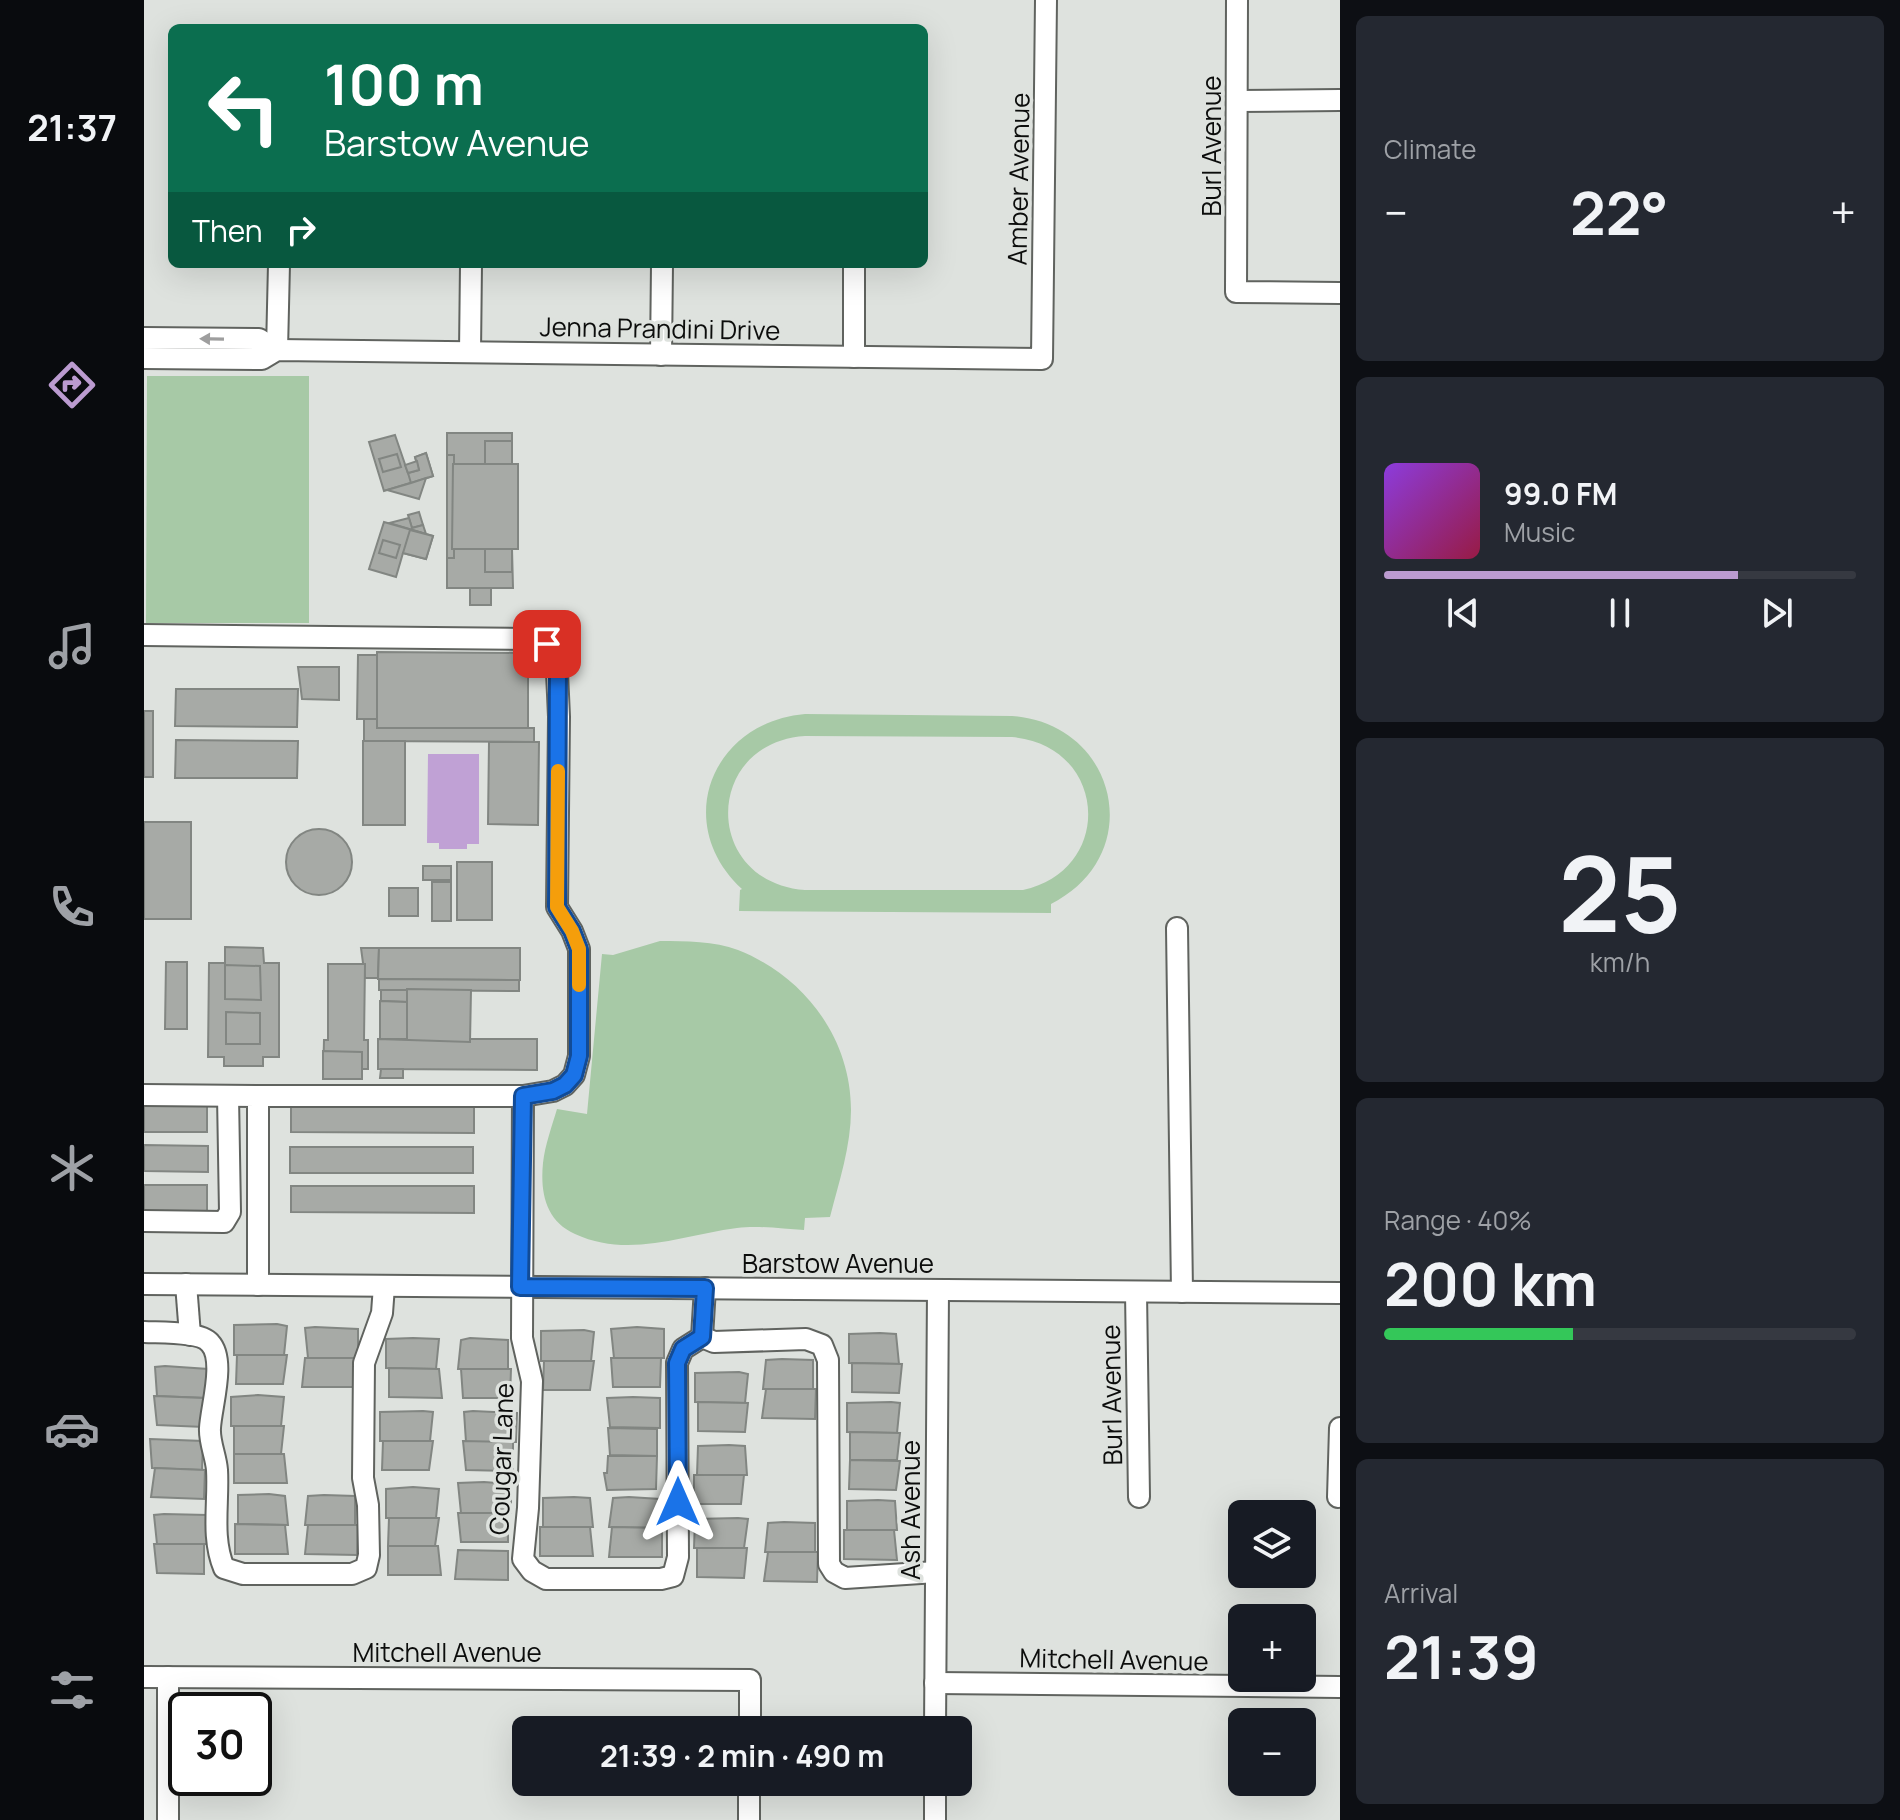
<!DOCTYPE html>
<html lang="en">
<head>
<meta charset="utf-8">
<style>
	:root { --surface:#171b24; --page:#242831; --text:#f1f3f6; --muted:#9ea1a6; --line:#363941; --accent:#bb9bd0 }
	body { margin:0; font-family:Manrope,sans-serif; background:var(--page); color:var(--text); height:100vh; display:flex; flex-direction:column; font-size:30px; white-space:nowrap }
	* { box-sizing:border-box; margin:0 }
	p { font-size:26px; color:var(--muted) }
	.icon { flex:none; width:44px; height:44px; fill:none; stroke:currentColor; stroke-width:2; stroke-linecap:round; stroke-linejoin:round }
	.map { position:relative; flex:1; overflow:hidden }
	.drawer { display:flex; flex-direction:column; gap:16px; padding:16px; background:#0d0f14; width:560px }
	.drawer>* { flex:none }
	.guide { position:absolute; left:24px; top:24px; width:760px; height:244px; border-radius:12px; box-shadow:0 8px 32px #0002; background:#0b6e4f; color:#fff; overflow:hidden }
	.controls { position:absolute; left:1084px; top:1500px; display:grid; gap:16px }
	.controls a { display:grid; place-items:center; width:88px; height:88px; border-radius:12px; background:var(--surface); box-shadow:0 8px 32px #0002; font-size:40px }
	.speed { position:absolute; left:24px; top:1692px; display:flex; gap:16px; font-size:40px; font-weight:700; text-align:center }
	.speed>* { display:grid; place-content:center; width:104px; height:104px; border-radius:50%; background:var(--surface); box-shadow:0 8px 32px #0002; line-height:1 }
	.speed .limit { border:4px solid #111; border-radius:12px; background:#fff; color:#111 }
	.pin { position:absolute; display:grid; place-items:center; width:68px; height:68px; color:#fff; margin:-34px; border-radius:16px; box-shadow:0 4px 12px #0006 }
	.me { position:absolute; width:88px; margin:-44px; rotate:0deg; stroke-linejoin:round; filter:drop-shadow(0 0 6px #0008) }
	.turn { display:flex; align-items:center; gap:28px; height:168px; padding:0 24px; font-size:36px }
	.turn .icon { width:104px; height:104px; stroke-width:2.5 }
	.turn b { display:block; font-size:56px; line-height:68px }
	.then { display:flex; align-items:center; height:76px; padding:0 24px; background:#0003; gap:16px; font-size:30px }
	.big { font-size:60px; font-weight:700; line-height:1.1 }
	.drawer .widget { flex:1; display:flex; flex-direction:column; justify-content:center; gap:12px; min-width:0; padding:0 28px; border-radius:12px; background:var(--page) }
	.drawer .dial { align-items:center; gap:0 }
	.dial b { font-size:104px; line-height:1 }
	.song { display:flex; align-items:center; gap:24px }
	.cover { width:96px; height:96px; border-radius:12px; background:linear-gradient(135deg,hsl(270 70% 55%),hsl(340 70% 35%)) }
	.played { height:8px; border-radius:4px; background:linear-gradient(90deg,var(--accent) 75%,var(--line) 75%) }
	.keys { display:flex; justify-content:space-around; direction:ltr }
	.heat { display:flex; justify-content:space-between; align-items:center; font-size:44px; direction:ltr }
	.charge { height:12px; border-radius:6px; background:linear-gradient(90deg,#34c759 40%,var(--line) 0) }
	.trip { position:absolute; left:368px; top:1716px; width:460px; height:80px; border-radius:12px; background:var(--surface); box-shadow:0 8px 32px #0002; font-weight:700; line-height:80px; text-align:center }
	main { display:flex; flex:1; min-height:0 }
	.tabs { display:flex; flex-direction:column; width:144px; justify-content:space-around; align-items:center; background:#090b0e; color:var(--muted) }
	.tabs .icon { width:56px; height:56px }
	.tabs .selected { color:var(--accent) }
	.tabs b { font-size:36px; color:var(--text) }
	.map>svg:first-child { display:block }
	.green { fill:#a7c9a6; fill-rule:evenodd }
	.water { fill:#c0a1d5 }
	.building { fill:#a7aaa6; stroke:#828682; stroke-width:2 }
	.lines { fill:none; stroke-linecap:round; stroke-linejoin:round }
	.minor-casing { stroke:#60635f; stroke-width:24 }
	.minor { stroke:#fff; stroke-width:20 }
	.oneway { fill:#9e9e9e }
	.route-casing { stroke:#114b97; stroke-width:20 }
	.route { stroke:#1a73e8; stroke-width:14 }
	.slow { stroke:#f59e0b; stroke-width:14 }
	.labels { text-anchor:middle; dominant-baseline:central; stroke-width:7; stroke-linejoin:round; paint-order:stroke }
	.street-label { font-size:26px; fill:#0c0d0c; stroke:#dee2de }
</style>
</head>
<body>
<main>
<nav class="tabs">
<b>21:37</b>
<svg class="icon selected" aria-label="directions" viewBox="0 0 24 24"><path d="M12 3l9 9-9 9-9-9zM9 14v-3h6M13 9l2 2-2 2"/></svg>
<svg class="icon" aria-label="music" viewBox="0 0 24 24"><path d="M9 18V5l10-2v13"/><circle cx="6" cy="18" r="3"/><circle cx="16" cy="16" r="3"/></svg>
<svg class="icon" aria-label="phone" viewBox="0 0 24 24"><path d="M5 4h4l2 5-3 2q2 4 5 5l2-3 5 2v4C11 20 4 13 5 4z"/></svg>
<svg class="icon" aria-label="climate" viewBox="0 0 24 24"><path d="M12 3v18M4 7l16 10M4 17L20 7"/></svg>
<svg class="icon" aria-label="car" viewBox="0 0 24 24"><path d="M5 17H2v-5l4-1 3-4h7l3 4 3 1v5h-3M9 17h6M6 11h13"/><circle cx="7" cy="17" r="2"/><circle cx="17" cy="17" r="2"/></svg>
<svg class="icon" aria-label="filters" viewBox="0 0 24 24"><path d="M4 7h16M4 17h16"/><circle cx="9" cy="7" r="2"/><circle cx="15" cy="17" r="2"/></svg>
</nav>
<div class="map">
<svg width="1196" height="1820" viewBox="0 0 1196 1820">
	<rect width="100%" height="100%" fill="#dee2de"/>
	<g class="green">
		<path d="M3 376H165V623H2Z"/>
		<path d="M661 714 868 716C974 724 1004 855 907 904V913L595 911 596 890 598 889C527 823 568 722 661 714ZM661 736 868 737C963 745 972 869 879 890H661C558 882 559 743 661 736Z"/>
		<path d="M516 941C542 941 570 941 594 950 660 976 707 1038 707 1110 707 1146 695 1182 686 1217L661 1218 660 1230C639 1229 614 1225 593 1228 538 1235 485 1259 431 1234 402 1221 396 1193 399 1163 401 1145 408 1126 413 1109L443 1114 458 954 469 955Z"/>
	</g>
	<path class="water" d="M284 754H335V844H323V849H295V843H283Z"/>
	<g class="building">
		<path d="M303 433H368V464H310V455H303Z"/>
		<path d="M251 435 264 473 275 470 271 457 282 453 289 476 240 491 225 442Z"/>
		<rect x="341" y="441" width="27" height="23"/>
		<path d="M282 453 289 476 267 483 264 473 275 470 271 457Z"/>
		<path d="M253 454 257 467 239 472 235 459Z"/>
		<rect x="303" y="455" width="7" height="103"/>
		<path d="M273 461 275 470 264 473 261 465Z"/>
		<path d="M309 464H374V549H308Z"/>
		<path d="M282 478 275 499 243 490 267 483Z"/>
		<path d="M275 512 279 525 268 528 264 515Z"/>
		<path d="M265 518 268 528 279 525 282 534 245 523Z"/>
		<path d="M240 522 289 536 282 559 259 553 252 577 225 569Z"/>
		<path d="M266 530 289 536 282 559 259 553Z"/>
		<path d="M239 540 256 545 252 558 235 553Z"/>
		<path d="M310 549H368L369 588H303V558H310Z"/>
		<rect x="341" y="549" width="27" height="23"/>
		<rect x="326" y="588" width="21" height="17"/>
		<path d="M233 652 384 653V729L233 728Z"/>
		<path d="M214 655H233V719H213Z"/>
		<path d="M154 667H195V700L158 699Z"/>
		<path d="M32 689H154L153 727 31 726Z"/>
		<rect x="0" y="711" width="9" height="66"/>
		<path d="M220 719H233V728H390V742L220 741Z"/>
		<path d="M32 740 154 741 153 778H31Z"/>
		<rect x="219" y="741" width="42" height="84"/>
		<path d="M345 742H395L394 825 344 824Z"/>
		<rect x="0" y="822" width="47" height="97"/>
		<circle cx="175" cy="862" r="33"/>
		<rect x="313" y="862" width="35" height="58"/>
		<rect x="279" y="866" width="28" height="14"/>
		<rect x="288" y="882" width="19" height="39"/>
		<rect x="245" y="888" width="29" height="28"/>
		<path d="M81 947 119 948 120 963H135V1057H119V1066H80V1057H64L65 963H81Z"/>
		<path d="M217 948H235L234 978H221Z"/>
		<path d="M235 948H376V980L234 979Z"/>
		<path d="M22 962H43V1029H21Z"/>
		<path d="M184 964H221L220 1040H224V1069H218V1079H179L180 1040H184Z"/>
		<path d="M81 965 116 966 117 1000 81 999Z"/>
		<path d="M235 979 375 980V991L235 990Z"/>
		<path d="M263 989 327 990 326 1042H263Z"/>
		<path d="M237 990H263V1002L237 1001Z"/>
		<path d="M236 1001 263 1002V1039H236Z"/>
		<path d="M82 1012 116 1013V1044H82Z"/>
		<path d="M234 1039 326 1042V1039H393V1070L234 1069Z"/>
		<path d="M179 1051 218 1052V1079H179Z"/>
		<path d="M237 1069H259V1078H236Z"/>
		<rect x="0" y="1106" width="63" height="26"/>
		<path d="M147 1106 330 1107V1133L147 1132Z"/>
		<path d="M0 1145 64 1146V1172L0 1171Z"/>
		<rect x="146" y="1147" width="183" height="26"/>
		<rect x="0" y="1185" width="63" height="26"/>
		<path d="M147 1186H330V1213L147 1212Z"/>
		<path d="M133 1324 143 1326 140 1355H90V1325Z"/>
		<path d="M171 1327 214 1329V1358H164L161 1328Z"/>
		<path d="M493 1327 520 1329V1358H470L467 1329Z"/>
		<path d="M440 1330 450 1332 447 1361H397V1331Z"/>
		<path d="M736 1333 752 1334 755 1364 705 1363V1334Z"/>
		<path d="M269 1338 295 1339 292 1369 242 1368V1339Z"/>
		<path d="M326 1338 364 1340V1369H314L317 1340Z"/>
		<path d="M93 1355H143L139 1384H92Z"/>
		<path d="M161 1358H211V1387H158Z"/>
		<path d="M467 1358H517L516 1387H469Z"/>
		<path d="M638 1359 669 1360V1389H619L622 1360Z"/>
		<path d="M400 1361H450L446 1390H399Z"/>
		<path d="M708 1363 758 1364 755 1393 708 1392Z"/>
		<path d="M21 1366 64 1369 63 1398 13 1396 11 1367Z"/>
		<path d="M245 1368 295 1369 298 1398 245 1397Z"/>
		<path d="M317 1369H367L366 1398H319Z"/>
		<path d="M595 1372 604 1374 601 1403 551 1402V1373Z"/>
		<path d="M622 1389H672L671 1419 618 1418Z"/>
		<path d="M114 1395 140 1397 137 1426H87V1397Z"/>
		<path d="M10 1396 60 1398V1427L13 1425Z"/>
		<path d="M489 1397 516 1398V1428L466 1427 463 1398Z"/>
		<path d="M554 1402 604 1403 601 1432 554 1431Z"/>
		<path d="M747 1402 756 1403 753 1433 703 1432V1403Z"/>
		<path d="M279 1411 289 1412 286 1441H236V1412Z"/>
		<path d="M329 1411 373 1413 372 1442H322L320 1412Z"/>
		<path d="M90 1426H140L137 1454H90Z"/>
		<path d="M464 1428 513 1429V1456L466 1455Z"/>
		<path d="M706 1432 756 1433 753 1460H706Z"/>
		<path d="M6 1439 59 1441 58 1470 8 1468Z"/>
		<path d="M239 1441H289L285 1470H238Z"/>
		<path d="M319 1441 369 1442V1471L322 1470Z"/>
		<path d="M585 1445 601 1446 603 1475H553L554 1446Z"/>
		<path d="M90 1454H140L143 1483H90Z"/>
		<path d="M464 1456H513L512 1489 463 1490 460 1473H463Z"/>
		<path d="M706 1460 756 1461 752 1490 705 1489Z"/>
		<path d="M11 1468 61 1470 60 1499 7 1497Z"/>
		<path d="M550 1475H600L597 1504H550Z"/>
		<path d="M340 1482 367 1484V1513H317L314 1483Z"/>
		<path d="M269 1487 295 1489 292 1518H242V1489Z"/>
		<path d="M125 1494 141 1496 144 1525 94 1524V1495Z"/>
		<path d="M180 1495 211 1496V1525H161L164 1496Z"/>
		<path d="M430 1497 446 1498 449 1527H399V1498Z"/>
		<path d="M485 1497 516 1499 515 1528 465 1527 469 1498Z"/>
		<path d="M734 1500 751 1501 753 1530H703V1501Z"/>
		<path d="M314 1513H364V1542H317Z"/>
		<path d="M20 1514 63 1515V1544H13L10 1515Z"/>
		<path d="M245 1518H295L291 1546H244Z"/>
		<path d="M594 1518 604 1519 600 1548H550L551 1519Z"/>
		<path d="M640 1522 671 1523V1552H621L624 1523Z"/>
		<path d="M91 1524 141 1525 144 1554H91Z"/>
		<path d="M164 1525H214L213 1555 161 1554Z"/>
		<path d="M396 1527H446L449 1556H396Z"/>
		<path d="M468 1527 518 1528V1557H465Z"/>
		<path d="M700 1530H750L753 1560 700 1559Z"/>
		<path d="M10 1544H60V1574L13 1573Z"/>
		<path d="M244 1546H294L297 1575H244Z"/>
		<path d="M553 1548H603L600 1578 553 1577Z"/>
		<path d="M314 1550 364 1551V1580L311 1579Z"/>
		<path d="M624 1552H674L673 1582 620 1581Z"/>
	</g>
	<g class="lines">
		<g class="minor-casing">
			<g id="minor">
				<path d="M1093 0 1092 292 1196 293"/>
				<path d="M1093 101 1196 100"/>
				<path d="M0 338 115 339 133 350"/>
				<path d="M133 350 135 264"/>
				<path d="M326 352 327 264"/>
				<path d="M517 355 518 264"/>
				<path d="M710 357V264"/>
				<path d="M0 358 118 359 133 350 898 359 902 0"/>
				<path d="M0 635 388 639 412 650 415 717 413 907 428 931 435 949V1056L430 1075 421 1085 409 1091 379 1096"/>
				<path d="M1033 928 1038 1292"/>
				<path d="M0 1095 114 1096V1285"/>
				<path d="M114 1096H379L378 1338 388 1381 384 1508 379 1559 388 1571 402 1579H517L529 1576 534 1557 533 1363 539 1349 558 1337 561 1288"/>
				<path d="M0 1221 80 1222 86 1212 84 1096"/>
				<path d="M0 1284 1196 1293"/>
				<path d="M42 1284 46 1335"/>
				<path d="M992 1292 995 1497"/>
				<path d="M0 1332C15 1333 56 1331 66 1343 82 1360 67 1407 66 1428 65 1442 72 1456 73 1470 75 1503 67 1537 80 1568L99 1574H208L222 1568 225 1555 224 1505 219 1478 220 1363 238 1313 240 1286"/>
				<path d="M558 1337 570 1342 662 1339 678 1345 684 1360 685 1564 690 1572 701 1578 792 1572"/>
				<path d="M1194 1497 1196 1428"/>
				<path d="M0 1677 606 1680V1730"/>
				<path d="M24 1677V1820"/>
				<path d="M791 1683 1196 1687"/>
				<path d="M791 1730 794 1290"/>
				<path d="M605 1820V1782"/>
				<path d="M791 1820V1782"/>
			</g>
		</g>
		<use href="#minor" class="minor"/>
	</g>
	<defs><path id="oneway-solid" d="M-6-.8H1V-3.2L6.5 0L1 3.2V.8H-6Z" transform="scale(2)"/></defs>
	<use class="oneway" href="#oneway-solid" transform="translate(68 339) rotate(-179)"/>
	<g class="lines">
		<g class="route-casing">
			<path id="route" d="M403 644 412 650 414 661 413 907 428 931 435 949V1056L430 1075 421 1085 409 1091 379 1096 376 1287 561 1288 558 1337 539 1349 533 1363 534 1502"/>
		</g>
		<use href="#route" class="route"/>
		<path class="slow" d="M414 771 413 907 428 931 435 949V985"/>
	</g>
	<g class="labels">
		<g class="street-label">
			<text transform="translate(1067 146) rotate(-90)">Burl Avenue</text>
			<text transform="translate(874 179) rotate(-89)">Amber Avenue</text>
			<text transform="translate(516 328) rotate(1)">Jenna Prandini Drive</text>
			<text x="694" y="1263">Barstow Avenue</text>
			<text transform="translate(967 1395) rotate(-91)">Burl Avenue</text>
			<text transform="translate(357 1459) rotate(-88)">Cougar Lane</text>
			<text transform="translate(766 1510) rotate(-90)">Ash Avenue</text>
			<text x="303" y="1652">Mitchell Avenue</text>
			<text transform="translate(970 1659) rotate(1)">Mitchell Avenue</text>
		</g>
	</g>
</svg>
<div class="controls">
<a><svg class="icon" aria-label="layers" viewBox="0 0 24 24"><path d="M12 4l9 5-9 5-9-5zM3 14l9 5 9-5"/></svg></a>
<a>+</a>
<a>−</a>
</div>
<div class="speed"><div class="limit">30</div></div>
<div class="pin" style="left:403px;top:644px;background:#d93025"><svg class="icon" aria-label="arrive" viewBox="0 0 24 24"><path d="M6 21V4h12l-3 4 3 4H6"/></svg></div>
<svg class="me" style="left:534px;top:1502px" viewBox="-20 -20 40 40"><path d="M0-17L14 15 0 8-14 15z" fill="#1a73e8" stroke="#fff" stroke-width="4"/></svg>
<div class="trip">21:39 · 2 min · 490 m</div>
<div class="guide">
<div class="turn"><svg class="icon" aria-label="left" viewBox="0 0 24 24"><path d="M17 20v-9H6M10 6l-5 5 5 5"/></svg><div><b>100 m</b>Barstow Avenue</div></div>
<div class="then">Then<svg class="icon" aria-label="right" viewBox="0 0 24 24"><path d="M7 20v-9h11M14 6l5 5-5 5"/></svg></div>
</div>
</div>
<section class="drawer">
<div class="widget"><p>Climate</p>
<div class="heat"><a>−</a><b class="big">22°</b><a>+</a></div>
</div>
<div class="widget">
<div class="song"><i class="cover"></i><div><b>99.0 FM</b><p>Music</p></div></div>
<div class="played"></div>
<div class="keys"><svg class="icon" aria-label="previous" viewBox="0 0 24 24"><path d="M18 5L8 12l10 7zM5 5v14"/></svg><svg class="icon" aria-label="pause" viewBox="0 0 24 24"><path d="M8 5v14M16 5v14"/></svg><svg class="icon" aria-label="next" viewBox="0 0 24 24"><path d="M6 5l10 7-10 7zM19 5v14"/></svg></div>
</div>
<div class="widget dial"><b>25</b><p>km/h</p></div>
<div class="widget"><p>Range · 40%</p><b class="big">200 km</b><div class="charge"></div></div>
<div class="widget"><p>Arrival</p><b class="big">21:39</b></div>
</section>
</main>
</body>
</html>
